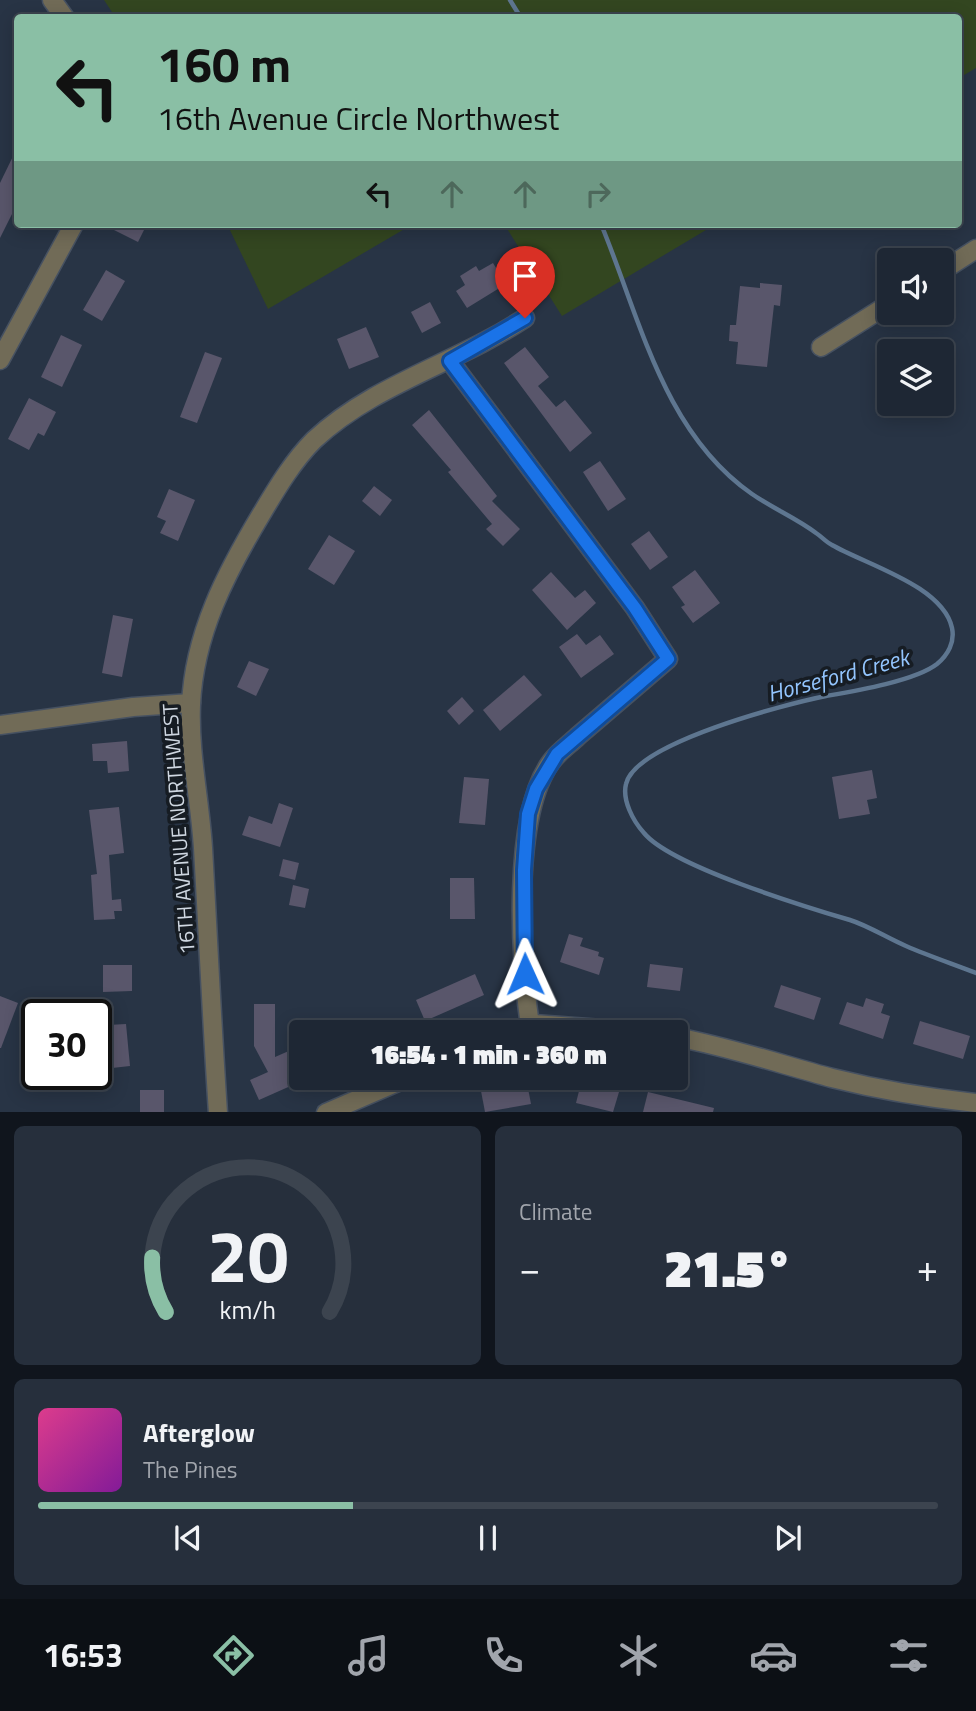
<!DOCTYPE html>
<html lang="en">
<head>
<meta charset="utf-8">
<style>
	:root { --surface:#1e2734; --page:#262f3c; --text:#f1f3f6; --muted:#a1a5ac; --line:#3c444f; --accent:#8abfa5 }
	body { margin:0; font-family:"Titillium Web",sans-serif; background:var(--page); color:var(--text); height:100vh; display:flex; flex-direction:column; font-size:26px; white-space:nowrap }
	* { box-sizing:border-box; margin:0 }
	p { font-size:23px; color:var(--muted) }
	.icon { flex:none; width:38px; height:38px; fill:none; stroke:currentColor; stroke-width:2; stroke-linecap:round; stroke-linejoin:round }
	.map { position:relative; height:1112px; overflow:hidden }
	.details { display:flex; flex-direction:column; gap:14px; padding:14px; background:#10151d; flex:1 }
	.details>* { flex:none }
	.hud { position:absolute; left:14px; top:14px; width:948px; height:214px; border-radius:7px; box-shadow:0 4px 18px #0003,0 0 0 2px var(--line); background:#8abfa5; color:#111; overflow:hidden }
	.tools { position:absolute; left:877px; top:248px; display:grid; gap:14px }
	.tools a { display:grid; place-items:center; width:77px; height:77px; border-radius:7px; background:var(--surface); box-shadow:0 4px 18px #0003,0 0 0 2px var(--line); font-size:35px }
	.speed { position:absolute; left:21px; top:999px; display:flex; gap:14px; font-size:35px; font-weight:700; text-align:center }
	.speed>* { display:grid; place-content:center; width:91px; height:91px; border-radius:50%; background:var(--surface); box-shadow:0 4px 18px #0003,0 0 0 2px var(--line); line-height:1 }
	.speed .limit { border:4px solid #111; border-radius:10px; background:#fff; color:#111 }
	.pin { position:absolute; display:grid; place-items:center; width:60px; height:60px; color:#fff; margin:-72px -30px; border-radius:50% 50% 50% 0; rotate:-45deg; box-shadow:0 0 7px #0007 }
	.pin .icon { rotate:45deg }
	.me { position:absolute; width:77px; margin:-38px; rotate:359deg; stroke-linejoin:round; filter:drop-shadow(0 0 5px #0008) }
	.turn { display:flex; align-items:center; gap:24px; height:147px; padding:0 28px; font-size:32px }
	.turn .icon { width:91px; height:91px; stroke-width:2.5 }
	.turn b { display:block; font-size:49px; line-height:60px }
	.lanes { display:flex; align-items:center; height:66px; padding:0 28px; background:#0003; justify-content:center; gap:35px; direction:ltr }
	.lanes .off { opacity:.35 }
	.big { font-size:52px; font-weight:800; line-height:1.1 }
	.details .widget { flex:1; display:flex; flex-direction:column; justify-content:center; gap:10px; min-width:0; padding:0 24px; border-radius:10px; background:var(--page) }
	.details .dial { align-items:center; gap:0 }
	.dial svg { height:182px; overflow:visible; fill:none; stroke:var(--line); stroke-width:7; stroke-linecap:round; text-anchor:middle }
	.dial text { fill:var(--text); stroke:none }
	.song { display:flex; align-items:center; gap:21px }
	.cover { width:84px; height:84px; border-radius:10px; background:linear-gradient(135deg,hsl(330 70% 55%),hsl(290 70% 35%)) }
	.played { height:7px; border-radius:4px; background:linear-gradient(90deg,var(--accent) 35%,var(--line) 35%) }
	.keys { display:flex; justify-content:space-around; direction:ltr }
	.heat { display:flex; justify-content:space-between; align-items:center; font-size:38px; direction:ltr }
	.details .tiles { flex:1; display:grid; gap:14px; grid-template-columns:1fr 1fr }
	.widget:last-child { grid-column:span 2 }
	.trip { position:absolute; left:289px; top:1020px; width:399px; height:70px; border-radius:7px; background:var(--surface); box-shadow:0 4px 18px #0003,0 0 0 2px var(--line); font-weight:800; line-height:70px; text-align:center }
	.tab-bar { display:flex; height:112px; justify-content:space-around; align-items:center; background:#0c1015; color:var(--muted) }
	.tab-bar .icon { width:49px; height:49px }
	.tab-bar .current { color:var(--accent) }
	.tab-bar b { font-size:32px; color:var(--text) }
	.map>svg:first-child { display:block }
	.green { fill:#334620 }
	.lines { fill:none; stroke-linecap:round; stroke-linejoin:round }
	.stream { stroke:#5e7690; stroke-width:4.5 }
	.building { fill:#59566b }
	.minor-casing { stroke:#465161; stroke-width:21 }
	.minor { stroke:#716b57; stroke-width:18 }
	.route-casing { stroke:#114b97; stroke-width:18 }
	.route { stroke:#1a73e8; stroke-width:12 }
	.labels { text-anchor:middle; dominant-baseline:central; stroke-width:7; stroke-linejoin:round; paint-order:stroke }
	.street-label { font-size:21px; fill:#cfd7e1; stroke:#161c23 }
	.water-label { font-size:23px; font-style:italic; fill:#93c5fe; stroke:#161c23 }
</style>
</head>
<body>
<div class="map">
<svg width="976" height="1113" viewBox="0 0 976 1113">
	<rect width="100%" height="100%" fill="#283445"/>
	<g class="green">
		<path d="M104 0H976V68L959 78V18H116Z"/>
		<path d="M227 224H413L268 309Z"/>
		<path d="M504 224H716L562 316Z"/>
	</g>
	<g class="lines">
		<g class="stream">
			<path d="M510 0 521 18"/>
			<path d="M601 224C640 318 663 432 752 494 772 508 796 518 816 533 822 537 826 542 832 545 867 565 943 586 952 628 955 642 948 655 937 664 915 681 855 691 826 696 786 704 635 743 626 784 622 800 633 821 644 833 671 866 806 907 850 920 869 926 887 938 906 946 929 956 953 964 976 973"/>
		</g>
	</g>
	<g class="building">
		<path d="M18 146V202L0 238V183Z"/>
		<path d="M102 224H147L138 242Z"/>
		<path d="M493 263 506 284 467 308 456 291 465 285 460 276 476 266 479 271Z"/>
		<path d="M106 270 125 281 102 321 83 310Z"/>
		<path d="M760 283 782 285 780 306 774 305 767 367 736 364 738 342 729 341 730 325H736L740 286 760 288Z"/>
		<path d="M430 302 441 323 422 333 411 312Z"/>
		<path d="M366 327 379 357 349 369 337 339Z"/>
		<path d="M61 335 82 345 62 387 41 377Z"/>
		<path d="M525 347 549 377 538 386 556 407 565 400 592 433 570 452 504 363Z"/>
		<path d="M205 352 222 358 197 423 180 417Z"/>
		<path d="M29 398 56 412 44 436 38 433 29 450 8 439Z"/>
		<path d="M429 410 497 496 492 501 520 529 503 546 486 529 492 524 448 472 451 470 412 425Z"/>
		<path d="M600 461 626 499 608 511 583 472Z"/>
		<path d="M374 486 392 500 380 516 362 501Z"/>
		<path d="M169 489 195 500 178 541 160 533 166 521 157 517Z"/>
		<path d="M649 531 668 557 650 570 631 544Z"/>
		<path d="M329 535 355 551 334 585 308 569Z"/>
		<path d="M695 570 720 603 693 623 681 607 685 605 672 587Z"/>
		<path d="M551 572 575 598 585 590 596 603 567 630 532 590Z"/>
		<path d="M113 615 133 619 122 677 102 673Z"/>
		<path d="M577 634 586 645 600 635 614 654 581 678 559 647Z"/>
		<path d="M249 661 269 669 256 696 237 687Z"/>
		<path d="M524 675 542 695 500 731 483 710Z"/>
		<path d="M462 697 474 711 459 725 447 711Z"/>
		<path d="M127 741 129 771 108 773 107 761H93L92 744Z"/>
		<path d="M872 770 877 798 867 800 870 814 839 819 832 777Z"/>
		<path d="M464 777 489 779 485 825 459 823Z"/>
		<path d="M279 803 293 808 280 847 242 835 249 816 272 824Z"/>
		<path d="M119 807 124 853 109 855 112 900 121 899 122 911H114L115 919 94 920 91 875 97 874 89 810Z"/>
		<path d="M283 859 299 863 295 880 279 876Z"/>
		<path d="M450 878H474L475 919H450Z"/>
		<path d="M293 885 309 889 305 908 289 905Z"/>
		<path d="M569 934 583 938 580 946 599 952 598 956 604 958 599 975 560 962Z"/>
		<path d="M650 964 683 968 680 991 647 987Z"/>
		<path d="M103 965H132V991L103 992Z"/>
		<path d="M475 974 484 995 425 1021 416 1000Z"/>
		<path d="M781 985 821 998 814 1020 774 1007Z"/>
		<path d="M0 996 18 1003 1 1048H0Z"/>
		<path d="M866 998 884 1004 881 1013 890 1016 883 1039 839 1024 847 1002 863 1007Z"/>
		<path d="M254 1004H275V1057L291 1050 304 1080 259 1100 250 1080 268 1072 254 1046Z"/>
		<path d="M920 1021 970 1036 963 1059 913 1044Z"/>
		<path d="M126 1024 130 1066 103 1069 99 1033 108 1032V1025Z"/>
		<path d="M527 1083 531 1104 485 1112 481 1091Z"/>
		<path d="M581 1083 619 1092 613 1112 576 1103Z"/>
		<rect x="140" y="1090" width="24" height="22"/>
		<path d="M648 1092 714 1108 713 1112H643Z"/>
	</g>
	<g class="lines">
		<g class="minor-casing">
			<g id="minor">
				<path d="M52 0 65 18"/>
				<path d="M942 271 976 249"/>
				<path d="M821 347 889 304"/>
				<path d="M0 360 74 224"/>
				<path d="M450 361 635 608 668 659C638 685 608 710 578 736 569 745 559 751 551 762 512 815 520 960 530 1025"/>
				<path d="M0 725 133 707 191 703"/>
				<path d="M508 1032 534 1024 643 1032"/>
				<path d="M676 1037C729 1047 780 1064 832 1078 880 1090 928 1098 976 1103"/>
				<path d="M218 1113C212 1024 208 936 203 848 200 800 189 753 191 705 194 634 226 573 262 513 277 488 293 461 314 440 374 384 457 363 525 318"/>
				<path d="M326 1113 407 1078"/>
			</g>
		</g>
		<use href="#minor" class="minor"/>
	</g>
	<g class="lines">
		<g class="route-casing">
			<path id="route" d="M525 318 450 361 635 608 668 659 557 754 536 789 528 814 524 870 525 974"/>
		</g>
		<use href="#route" class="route"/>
	</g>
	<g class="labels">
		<g class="street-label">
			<text transform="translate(178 829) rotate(-94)">16TH AVENUE NORTHWEST</text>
		</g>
		<g class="water-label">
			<text transform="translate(838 675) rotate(-15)">Horseford Creek</text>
		</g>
	</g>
</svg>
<div class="tools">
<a><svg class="icon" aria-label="sound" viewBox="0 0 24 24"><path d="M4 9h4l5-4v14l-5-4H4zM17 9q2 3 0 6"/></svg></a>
<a><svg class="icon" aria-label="layers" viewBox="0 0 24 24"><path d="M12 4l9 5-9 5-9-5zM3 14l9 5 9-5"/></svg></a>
</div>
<div class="speed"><div class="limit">30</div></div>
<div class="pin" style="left:525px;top:318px;background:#d93025"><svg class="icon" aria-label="arrive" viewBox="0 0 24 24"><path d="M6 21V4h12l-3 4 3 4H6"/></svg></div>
<svg class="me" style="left:525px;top:974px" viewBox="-20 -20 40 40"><path d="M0-17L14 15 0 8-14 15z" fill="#1a73e8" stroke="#fff" stroke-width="4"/></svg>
<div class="trip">16:54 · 1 min · 360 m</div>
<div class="hud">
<div class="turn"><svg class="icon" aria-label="left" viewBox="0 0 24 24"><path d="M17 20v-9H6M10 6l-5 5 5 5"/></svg><div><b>160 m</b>16th Avenue Circle Northwest</div></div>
<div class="lanes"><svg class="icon" aria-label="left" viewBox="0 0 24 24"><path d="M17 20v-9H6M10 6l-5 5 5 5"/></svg><svg class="icon off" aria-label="ahead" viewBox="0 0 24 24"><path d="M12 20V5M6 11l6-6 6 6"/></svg><svg class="icon off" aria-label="ahead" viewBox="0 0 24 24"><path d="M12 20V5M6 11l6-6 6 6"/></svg><svg class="icon off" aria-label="right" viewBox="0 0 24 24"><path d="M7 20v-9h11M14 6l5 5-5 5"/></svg></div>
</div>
</div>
<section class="details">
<div class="tiles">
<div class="widget dial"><svg viewBox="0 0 100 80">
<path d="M14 69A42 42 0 1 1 86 69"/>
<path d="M14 69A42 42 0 0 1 8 45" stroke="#8abfa5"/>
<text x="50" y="56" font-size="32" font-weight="700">20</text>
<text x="50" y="72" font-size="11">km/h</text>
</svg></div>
<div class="widget"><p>Climate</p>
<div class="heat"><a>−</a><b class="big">21.5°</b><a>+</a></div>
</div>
<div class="widget">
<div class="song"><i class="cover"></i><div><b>Afterglow</b><p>The Pines</p></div></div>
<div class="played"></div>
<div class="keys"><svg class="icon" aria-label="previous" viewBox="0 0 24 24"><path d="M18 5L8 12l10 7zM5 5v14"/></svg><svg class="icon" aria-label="pause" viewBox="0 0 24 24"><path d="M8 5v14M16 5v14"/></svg><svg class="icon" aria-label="next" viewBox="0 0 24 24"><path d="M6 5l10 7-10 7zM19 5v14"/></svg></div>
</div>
</div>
</section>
<nav class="tab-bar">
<b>16:53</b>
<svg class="icon current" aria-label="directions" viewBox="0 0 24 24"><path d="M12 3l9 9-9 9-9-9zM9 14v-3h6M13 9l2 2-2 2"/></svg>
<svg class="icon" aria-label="music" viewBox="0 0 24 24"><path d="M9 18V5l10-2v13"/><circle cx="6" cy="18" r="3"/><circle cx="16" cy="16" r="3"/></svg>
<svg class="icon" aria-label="phone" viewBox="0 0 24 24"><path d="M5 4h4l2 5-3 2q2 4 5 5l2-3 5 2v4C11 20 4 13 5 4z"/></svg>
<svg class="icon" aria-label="climate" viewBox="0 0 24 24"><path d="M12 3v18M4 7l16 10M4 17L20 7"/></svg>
<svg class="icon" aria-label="car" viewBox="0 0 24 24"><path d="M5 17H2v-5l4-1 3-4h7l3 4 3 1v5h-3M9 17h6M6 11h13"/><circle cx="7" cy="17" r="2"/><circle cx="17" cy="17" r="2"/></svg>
<svg class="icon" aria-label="filters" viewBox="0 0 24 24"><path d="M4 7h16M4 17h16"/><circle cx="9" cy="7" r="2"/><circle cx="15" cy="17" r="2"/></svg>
</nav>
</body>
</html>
